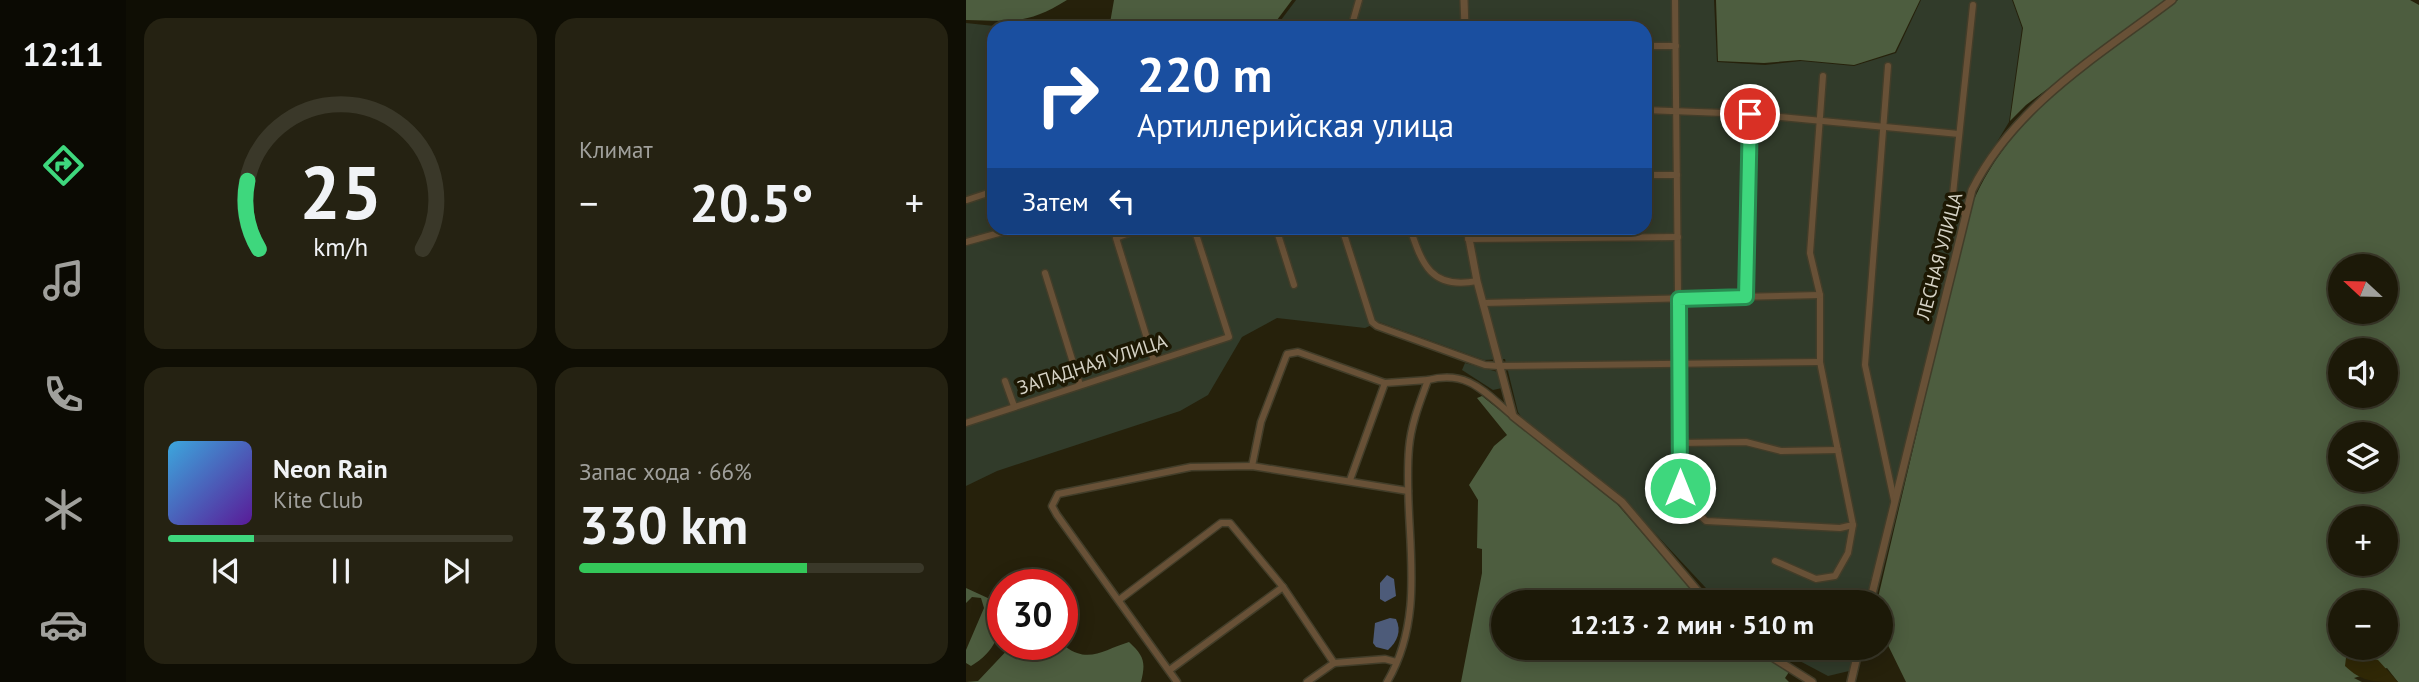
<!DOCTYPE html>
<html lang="ru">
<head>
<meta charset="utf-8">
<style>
	:root { --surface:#1c1908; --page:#252212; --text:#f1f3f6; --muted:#a0a09c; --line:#3a3829; --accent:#3ed77d }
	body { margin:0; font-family:"PT Sans",sans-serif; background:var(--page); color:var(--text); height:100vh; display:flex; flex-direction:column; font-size:26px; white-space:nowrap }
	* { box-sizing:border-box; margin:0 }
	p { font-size:23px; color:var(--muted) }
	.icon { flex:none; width:38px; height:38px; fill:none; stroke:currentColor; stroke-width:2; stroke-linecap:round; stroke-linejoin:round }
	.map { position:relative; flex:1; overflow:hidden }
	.side { display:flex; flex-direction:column; gap:18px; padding:18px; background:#0f0e04; width:840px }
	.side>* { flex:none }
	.hud { position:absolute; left:21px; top:21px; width:665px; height:214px; border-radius:21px; box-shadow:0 4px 18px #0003,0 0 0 2px var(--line); background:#1a4fa0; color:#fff; overflow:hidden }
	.needle { width:46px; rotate:292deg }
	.tools { position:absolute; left:1362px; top:254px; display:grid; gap:14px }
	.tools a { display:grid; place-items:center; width:70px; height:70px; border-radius:50%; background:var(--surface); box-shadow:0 4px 18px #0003,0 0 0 2px var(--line); font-size:35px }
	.speed { position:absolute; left:21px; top:569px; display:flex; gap:14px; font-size:35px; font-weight:700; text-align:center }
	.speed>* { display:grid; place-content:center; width:91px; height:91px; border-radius:50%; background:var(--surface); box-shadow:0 4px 18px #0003,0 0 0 2px var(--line); line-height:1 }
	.speed .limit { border:10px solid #d22; background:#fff; color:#111 }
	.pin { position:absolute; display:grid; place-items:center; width:60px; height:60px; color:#fff; margin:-30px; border:4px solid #fff; border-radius:50%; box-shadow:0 2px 7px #0007 }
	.me { position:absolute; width:77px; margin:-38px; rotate:0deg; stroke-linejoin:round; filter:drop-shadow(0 0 5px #0008) }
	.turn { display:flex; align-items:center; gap:24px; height:147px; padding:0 35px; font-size:32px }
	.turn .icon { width:91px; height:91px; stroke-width:2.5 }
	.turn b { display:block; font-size:49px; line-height:60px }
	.then { display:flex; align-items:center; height:66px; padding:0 35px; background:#0003; gap:14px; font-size:26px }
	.big { font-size:52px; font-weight:600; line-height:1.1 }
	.side .card { flex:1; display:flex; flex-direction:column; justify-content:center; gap:10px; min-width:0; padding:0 24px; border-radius:21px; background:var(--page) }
	.side .dial { align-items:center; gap:0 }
	.dial svg { height:182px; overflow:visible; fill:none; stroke:var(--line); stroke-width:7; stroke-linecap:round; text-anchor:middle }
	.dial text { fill:var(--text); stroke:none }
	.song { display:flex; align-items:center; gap:21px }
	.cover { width:84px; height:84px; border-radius:10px; background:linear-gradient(135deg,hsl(200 70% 55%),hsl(270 70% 35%)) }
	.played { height:7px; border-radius:4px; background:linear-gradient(90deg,var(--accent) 25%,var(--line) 25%) }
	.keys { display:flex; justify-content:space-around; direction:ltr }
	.heat { display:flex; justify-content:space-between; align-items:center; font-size:38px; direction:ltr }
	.charge { height:10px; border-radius:5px; background:linear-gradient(90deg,#34c759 66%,var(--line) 0) }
	.side .tiles { flex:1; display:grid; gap:18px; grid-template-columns:repeat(2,1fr) }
	.trip { position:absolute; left:525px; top:590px; width:402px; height:70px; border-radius:35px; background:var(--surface); box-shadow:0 4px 18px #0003,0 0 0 2px var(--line); font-weight:600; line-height:70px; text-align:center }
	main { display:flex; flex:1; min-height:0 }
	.tab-bar { display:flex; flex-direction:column; width:126px; justify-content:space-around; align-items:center; background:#0b0a03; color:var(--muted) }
	.tab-bar .icon { width:49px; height:49px }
	.tab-bar .selected { color:var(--accent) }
	.tab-bar b { font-size:32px; color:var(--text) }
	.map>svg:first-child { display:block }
	.green { fill:#313b2a }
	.forest { fill:#4d5d3f; fill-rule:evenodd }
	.sand { fill:#302806 }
	.water { fill:#4d5b79 }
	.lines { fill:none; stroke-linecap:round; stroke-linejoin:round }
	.minor-casing { stroke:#423d29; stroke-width:9 }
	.tertiary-casing { stroke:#423d29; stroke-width:10 }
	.minor { stroke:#685137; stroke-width:6 }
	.tertiary { stroke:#685137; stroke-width:7 }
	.route-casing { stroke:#288c51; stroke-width:18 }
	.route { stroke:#3ed77d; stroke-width:12 }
	.labels { text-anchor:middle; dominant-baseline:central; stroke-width:7; stroke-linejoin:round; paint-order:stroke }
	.street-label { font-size:19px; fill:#d5d2c5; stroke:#1d1803 }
</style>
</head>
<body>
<main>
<nav class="tab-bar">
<b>12:11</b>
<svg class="icon selected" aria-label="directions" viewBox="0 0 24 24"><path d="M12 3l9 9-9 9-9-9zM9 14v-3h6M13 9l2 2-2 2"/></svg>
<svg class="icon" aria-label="music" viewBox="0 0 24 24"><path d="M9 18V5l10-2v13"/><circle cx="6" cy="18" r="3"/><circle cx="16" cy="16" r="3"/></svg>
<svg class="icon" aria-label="phone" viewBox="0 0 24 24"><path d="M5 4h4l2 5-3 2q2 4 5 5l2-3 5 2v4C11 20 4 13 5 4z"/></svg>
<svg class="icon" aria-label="climate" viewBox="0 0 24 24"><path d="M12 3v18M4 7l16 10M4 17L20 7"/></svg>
<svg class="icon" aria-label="car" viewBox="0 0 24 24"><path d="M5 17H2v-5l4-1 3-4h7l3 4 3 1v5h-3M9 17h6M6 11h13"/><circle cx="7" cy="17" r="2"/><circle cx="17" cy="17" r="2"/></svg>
</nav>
<section class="side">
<div class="tiles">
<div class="card dial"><svg viewBox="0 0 100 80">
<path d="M14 69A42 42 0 1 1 86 69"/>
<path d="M14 69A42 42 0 0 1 9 39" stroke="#3ed77d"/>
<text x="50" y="56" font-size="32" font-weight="700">25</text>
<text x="50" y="72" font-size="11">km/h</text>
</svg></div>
<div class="card"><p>Климат</p>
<div class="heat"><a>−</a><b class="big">20.5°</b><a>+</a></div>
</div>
<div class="card">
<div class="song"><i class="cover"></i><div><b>Neon Rain</b><p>Kite Club</p></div></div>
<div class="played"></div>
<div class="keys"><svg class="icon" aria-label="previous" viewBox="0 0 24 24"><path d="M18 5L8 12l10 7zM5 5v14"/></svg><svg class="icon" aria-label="pause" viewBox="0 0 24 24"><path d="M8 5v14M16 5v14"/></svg><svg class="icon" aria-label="next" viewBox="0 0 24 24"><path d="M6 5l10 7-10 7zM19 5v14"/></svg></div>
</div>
<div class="card"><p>Запас хода · 66%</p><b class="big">330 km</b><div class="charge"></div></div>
</div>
</section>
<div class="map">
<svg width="1453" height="682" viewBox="0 0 1453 682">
	<rect width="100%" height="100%" fill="#26210b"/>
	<g class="green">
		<path d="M330 0H748L751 62 799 65 835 61 888 66 930 53 955 0H1046L1056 28 1043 122 1007 182 996 214 900 602H753L657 499 558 421 552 412 539 359 518 360 413 322 399 328 311 318 276 337 242 395 214 411 31 471 0 486V23L47 28H28V228H679V28H309Z"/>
		<path d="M499 363 532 372 536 388 527 390 496 370Z"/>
		<path d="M809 648H889L883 671 862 676Z"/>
	</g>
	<g class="forest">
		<path d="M0 0H101C61 25 45 21 0 20Z"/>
		<path d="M148 0H326L305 28H138L144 23Z"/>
		<path d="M750 0H954L929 52 888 65 834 60 798 63 752 61Z"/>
		<path d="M1047 0H1200L1060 105 1044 121 1057 28Z"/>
		<path d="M1212 0H1444L1453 5V682H1432L1421 668 1388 678 1396 682H940L917 635 915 602H911L1002 215C1038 115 1131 61 1212 0ZM1374 266H1419V312H1374ZM1374 350H1419V396H1374ZM1374 434H1419V480H1374ZM1374 518H1419V564H1374ZM1374 602H1419V648H1374Z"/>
		<path d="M516 396 651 504 736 602H537V648H783L823 672 819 678 823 682H495L516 573V549L511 548 512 500 503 485 528 446 541 435 511 398Z"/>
		<path d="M0 588 37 605C37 631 29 652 5 666L0 663V650L18 608 15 598 6 597 0 603Z"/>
		<path d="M96 637 100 647C123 664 139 649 163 642 178 656 180 662 175 682H0L12 681 47 644H96Z"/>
	</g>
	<path class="sand" d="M1388 654 1412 660 1432 682C1407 682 1396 682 1379 666L1380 658Z"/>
	<g class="water">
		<path d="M421 575 428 579 430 596 419 602 414 599V583Z"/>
		<path d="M424 618 430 619C436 631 431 642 422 650L410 647 407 643 409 623Z"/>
	</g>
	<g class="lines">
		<g class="minor-casing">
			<g id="minor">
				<path d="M709 0 714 487 718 501 740 521 874 528 887 525 854 362V295L844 253 857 76"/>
				<path d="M385 28 393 0"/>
				<path d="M679 46H710"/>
				<path d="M922 66 899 365 928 500"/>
				<path d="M679 110 784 114 993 134"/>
				<path d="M679 175H711"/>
				<path d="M1 200 28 191"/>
				<path d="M998 213 989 202 987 194 1007 5"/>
				<path d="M176 228 150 238 188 361"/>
				<path d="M310 228 328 285"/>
				<path d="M376 228 406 322 411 326 519 365 532 366 854 362"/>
				<path d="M444 228C456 264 465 290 511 281"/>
				<path d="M502 239 712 237"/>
				<path d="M0 242 51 228"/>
				<path d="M79 273 114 385"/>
				<path d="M780 297 784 114"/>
				<path d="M517 303 854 295"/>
				<path d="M39 381 48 406"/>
				<path d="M0 423 263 337 228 228"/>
				<path d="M714 443 780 442 815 451 872 450"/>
				<path d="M286 466 295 422 321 354 332 352 419 383"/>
				<path d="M384 480 419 383 462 380"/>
				<path d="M809 561 850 579 869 576 882 553 887 525"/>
				<path d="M153 600 255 523H264L317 587 368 663 341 682"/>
				<path d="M368 663 419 659 430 662"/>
				<path d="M205 669 317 587"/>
				<path d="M211 682 91 515 86 506 92 494 225 467 286 466 442 491"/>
				<path d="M421 682C464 610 436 526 443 448 445 424 454 402 462 380 503 370 518 392 547 416"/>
			</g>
		</g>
		<g class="tertiary-casing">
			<g id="tertiary">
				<path d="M498 0 499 28"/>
				<path d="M501 228 511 281 547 416 656 502 741 602"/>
				<path d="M904 602 1006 190C1049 105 1132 56 1206 0"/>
				<path d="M792 648 846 682"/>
				<path d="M885 682 893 648"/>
			</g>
		</g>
		<use href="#minor" class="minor"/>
		<use href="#tertiary" class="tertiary"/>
	</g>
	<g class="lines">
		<g class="route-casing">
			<path id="route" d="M714 488 713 299 780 297 784 114"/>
		</g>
		<use href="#route" class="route"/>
	</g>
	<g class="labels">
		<g class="street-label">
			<text transform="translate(973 256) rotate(-75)">ЛЕСНАЯ УЛИЦА</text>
			<text transform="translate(126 364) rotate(-18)">ЗАПАДНАЯ УЛИЦА</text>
		</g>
	</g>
</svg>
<div class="tools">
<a><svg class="needle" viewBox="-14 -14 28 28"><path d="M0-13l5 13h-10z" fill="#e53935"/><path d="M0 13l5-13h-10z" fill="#a0a09c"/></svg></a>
<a><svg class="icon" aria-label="sound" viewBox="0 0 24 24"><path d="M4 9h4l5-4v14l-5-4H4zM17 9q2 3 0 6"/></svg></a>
<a><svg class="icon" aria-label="layers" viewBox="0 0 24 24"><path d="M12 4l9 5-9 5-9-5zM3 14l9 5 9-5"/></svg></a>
<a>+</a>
<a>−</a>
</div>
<div class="speed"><div class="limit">30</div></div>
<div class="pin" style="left:784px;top:114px;background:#d93025"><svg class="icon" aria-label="arrive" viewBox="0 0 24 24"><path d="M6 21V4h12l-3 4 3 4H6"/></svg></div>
<svg class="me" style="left:714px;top:488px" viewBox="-20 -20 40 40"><circle r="17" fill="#3ed77d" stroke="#fff" stroke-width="3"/><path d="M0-11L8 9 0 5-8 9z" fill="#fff"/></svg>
<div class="trip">12:13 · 2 мин · 510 m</div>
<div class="hud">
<div class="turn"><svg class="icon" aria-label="right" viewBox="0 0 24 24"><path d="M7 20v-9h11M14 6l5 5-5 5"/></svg><div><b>220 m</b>Артиллерийская улица</div></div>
<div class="then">Затем<svg class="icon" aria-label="left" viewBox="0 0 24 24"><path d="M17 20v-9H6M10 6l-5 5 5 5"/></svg></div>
</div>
</div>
</main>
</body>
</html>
